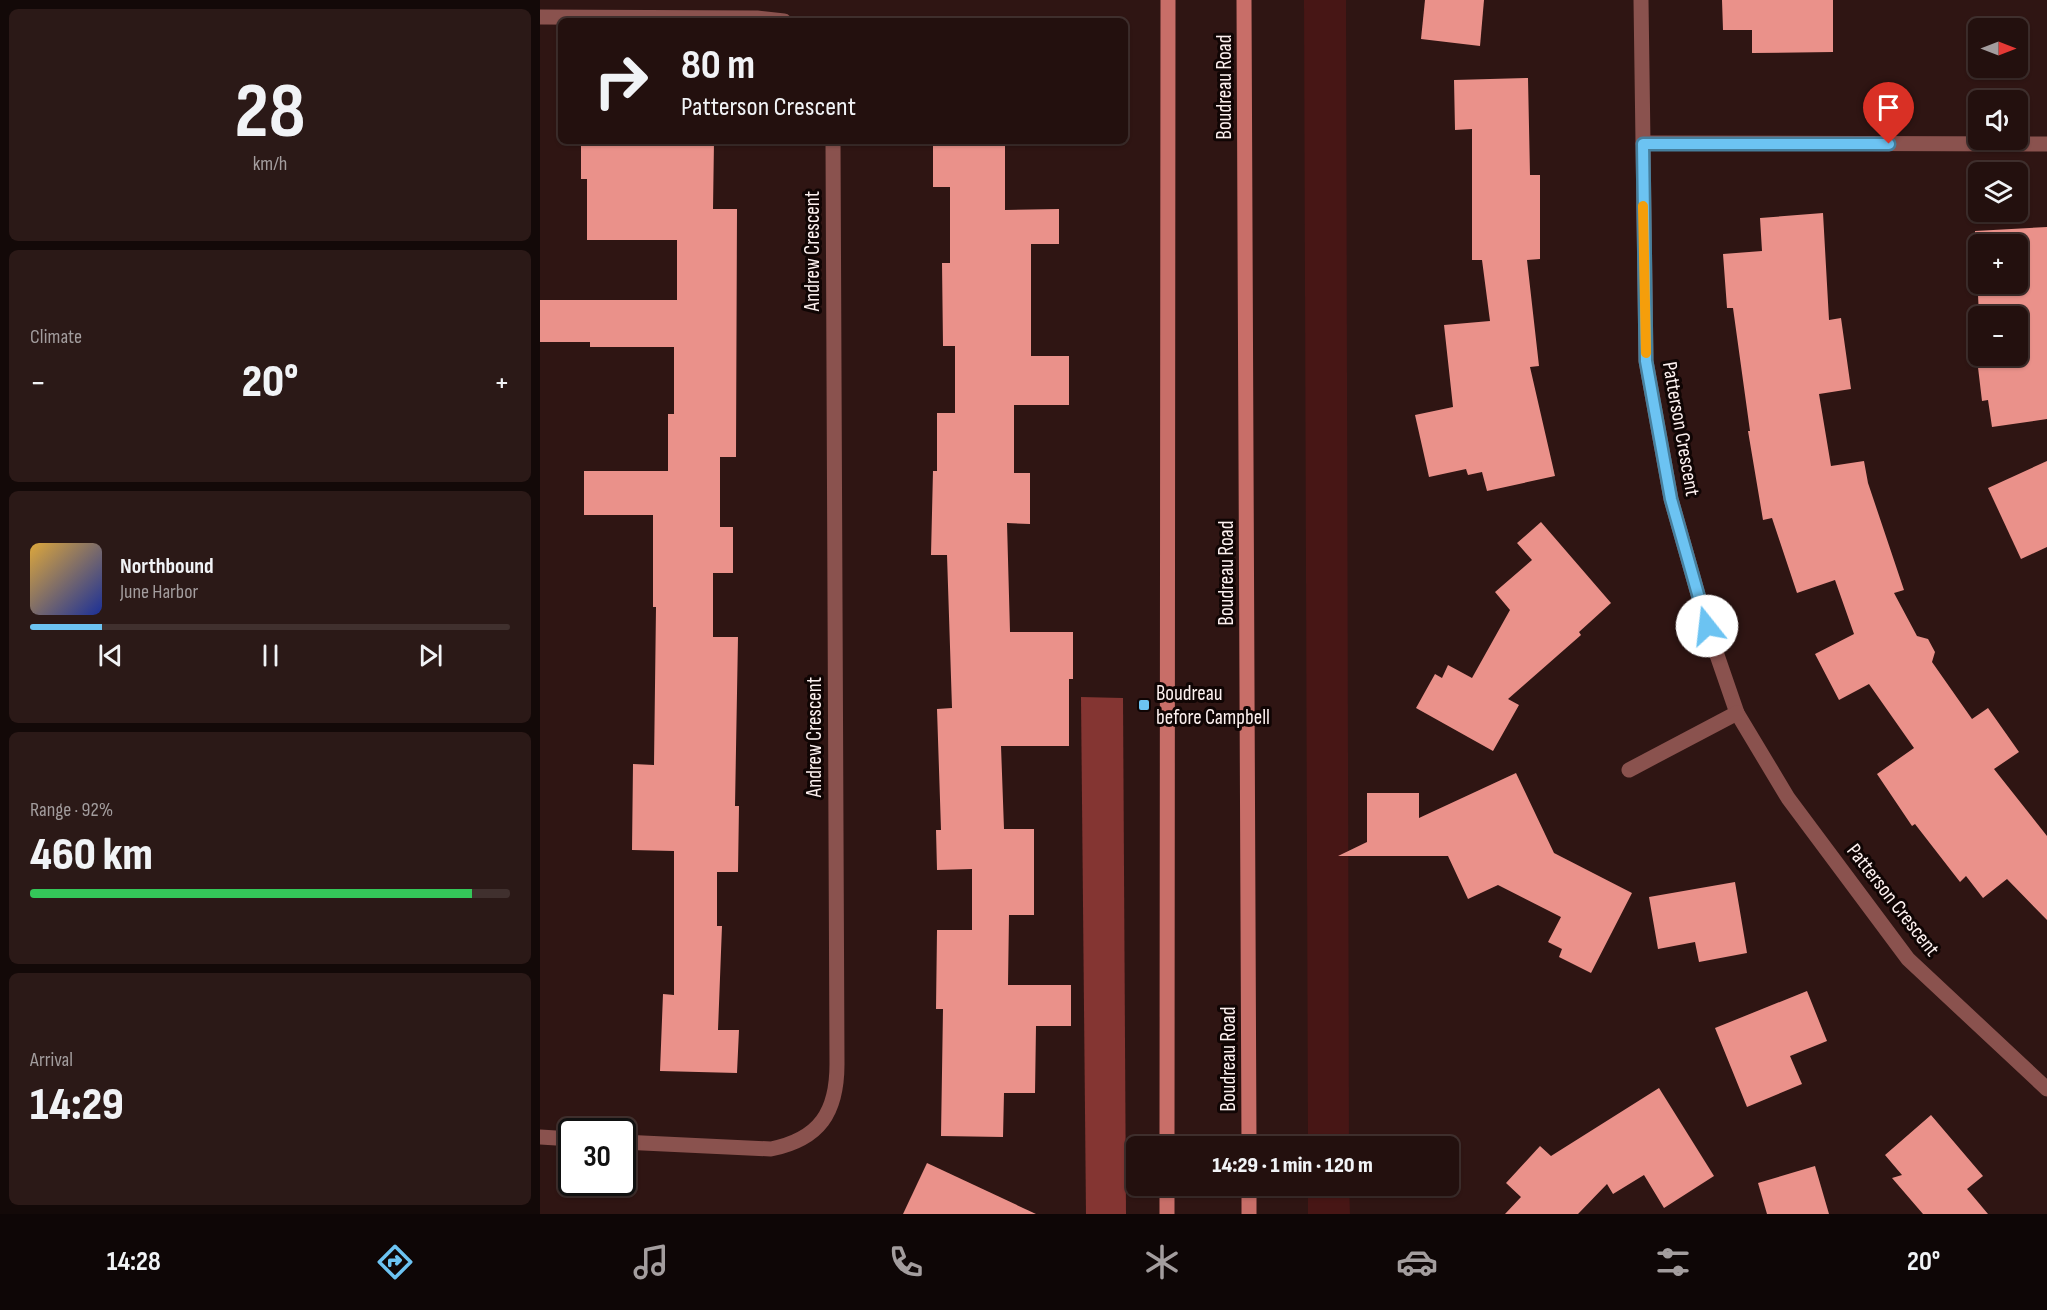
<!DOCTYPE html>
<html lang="en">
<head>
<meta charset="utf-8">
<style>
	:root { --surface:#23100e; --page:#2b1917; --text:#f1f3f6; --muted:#a39d9e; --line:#40302e; --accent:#6cc3f2 }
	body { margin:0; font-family:"Sofia Sans Condensed",sans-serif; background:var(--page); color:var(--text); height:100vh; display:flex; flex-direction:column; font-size:22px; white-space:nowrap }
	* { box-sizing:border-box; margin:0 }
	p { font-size:20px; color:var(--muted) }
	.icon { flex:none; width:33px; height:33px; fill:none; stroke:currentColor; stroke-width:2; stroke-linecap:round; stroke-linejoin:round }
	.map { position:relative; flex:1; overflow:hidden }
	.sheet { display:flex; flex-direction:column; gap:9px; padding:9px; background:#130908; width:540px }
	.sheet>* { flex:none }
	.top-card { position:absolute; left:18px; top:18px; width:570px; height:126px; border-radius:9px; box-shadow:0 2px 4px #0004,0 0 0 2px var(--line); background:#23100e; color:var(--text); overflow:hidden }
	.needle { width:39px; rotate:90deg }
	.fabs { position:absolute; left:1428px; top:18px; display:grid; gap:12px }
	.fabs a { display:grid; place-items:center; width:60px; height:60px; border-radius:9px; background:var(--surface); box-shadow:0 2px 4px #0004,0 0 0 2px var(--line); font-size:30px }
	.speed { position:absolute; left:18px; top:1118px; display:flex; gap:12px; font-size:30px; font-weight:700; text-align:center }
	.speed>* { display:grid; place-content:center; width:78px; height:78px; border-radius:50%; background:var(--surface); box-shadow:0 2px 4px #0004,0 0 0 2px var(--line); line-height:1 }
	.speed .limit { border:3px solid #111; border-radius:9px; background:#fff; color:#111 }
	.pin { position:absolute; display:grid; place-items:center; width:51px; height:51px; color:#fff; margin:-62px -26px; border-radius:50% 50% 50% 0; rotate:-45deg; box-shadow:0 0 6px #0007 }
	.pin .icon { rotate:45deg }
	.me { position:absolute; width:66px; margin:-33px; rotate:344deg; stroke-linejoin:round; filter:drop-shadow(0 0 4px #0008) }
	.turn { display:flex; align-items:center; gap:21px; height:126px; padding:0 24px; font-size:27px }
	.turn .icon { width:78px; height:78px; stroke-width:2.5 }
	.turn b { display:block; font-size:42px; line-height:51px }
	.big { font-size:45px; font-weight:800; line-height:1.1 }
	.sheet .tile { flex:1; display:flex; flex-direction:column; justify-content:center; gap:9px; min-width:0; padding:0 21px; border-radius:9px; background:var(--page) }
	.sheet .dial { align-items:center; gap:0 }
	.dial b { font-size:78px; line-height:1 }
	.song { display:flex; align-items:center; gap:18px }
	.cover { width:72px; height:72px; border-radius:9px; background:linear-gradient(135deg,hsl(40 70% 55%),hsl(230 70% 35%)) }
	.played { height:6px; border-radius:3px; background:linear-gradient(90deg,var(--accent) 15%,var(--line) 15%) }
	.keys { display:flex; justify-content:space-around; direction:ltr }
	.heat { display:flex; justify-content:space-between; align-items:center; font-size:33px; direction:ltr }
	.charge { height:9px; border-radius:4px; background:linear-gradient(90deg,#34c759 92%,var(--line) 0) }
	.trip { position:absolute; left:586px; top:1136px; width:333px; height:60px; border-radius:9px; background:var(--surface); box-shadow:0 2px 4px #0004,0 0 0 2px var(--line); font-weight:800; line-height:60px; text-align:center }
	.dock { display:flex; height:96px; justify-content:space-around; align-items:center; background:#0e0606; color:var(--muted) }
	.dock .icon { width:42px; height:42px }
	.dock .on { color:var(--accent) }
	.dock b { font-size:27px; color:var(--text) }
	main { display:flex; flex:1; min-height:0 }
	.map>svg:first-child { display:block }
	.green { fill:#471615 }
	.forest { fill:#843532 }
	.building { fill:#ea918a; fill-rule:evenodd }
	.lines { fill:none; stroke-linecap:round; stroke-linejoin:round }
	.street { stroke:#8a524e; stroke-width:15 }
	.secondary { stroke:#c86e68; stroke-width:15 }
	.route-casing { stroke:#467f9d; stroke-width:15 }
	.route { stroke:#6cc3f2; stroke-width:10 }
	.slow { stroke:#f59e0b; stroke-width:10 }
	.poi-dot { fill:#6cc3f2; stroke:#100504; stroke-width:2 }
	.labels { text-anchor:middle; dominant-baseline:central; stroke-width:6; stroke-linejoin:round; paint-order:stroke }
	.street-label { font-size:21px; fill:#fdf1f0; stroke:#100504 }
	.poi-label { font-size:21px; fill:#fdf1f0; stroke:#100504; text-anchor:start }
</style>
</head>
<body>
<main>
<section class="sheet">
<div class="tile dial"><b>28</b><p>km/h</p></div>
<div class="tile"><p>Climate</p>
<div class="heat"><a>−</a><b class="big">20°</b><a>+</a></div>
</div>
<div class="tile">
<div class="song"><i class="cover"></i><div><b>Northbound</b><p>June Harbor</p></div></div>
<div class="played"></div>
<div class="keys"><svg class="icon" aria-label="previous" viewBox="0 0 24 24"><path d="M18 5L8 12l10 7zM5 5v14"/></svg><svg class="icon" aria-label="pause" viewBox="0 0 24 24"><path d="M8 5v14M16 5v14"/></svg><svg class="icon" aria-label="next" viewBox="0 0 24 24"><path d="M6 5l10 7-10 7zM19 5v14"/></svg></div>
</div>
<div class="tile"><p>Range · 92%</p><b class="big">460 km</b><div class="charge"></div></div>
<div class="tile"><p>Arrival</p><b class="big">14:29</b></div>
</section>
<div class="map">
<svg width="1507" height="1214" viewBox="0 0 1507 1214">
	<rect width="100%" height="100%" fill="#2f1513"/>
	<g class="green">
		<path d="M764 0H806L809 1146H768Z"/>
		<path d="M768 1185H809L810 1214H768Z"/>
	</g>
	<path class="forest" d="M541 697 583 698 586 1214H546Z"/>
	<g class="building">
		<path d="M885 0H944L940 46 881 39Z"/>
		<path d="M1182 0H1293V52L1212 53V30H1183Z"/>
		<path d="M988 78 990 175H1000V259L987 260 999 366 990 367 1015 476 947 491 942 472 928 475 926 469 889 477 875 415 913 407 904 325 950 321 942 260H932V129L915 130 914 80Z"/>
		<path d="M41 141H174L173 209H197L196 457H180V527H193V573H173V637H198L195 806H199L198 872H177V926H182L178 1030H199L197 1073 120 1071 123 994 134 995V851L92 850 93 764 114 765 116 607H113V515H44V471H128V414H134V347H50V342H0V300H137V240H47V179H41Z"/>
		<path d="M393 143H465V210L519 209V244H491V356H529V405H474V473H490V524L467 523 470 632H533V679H529V746H461L464 829H494V915H469L468 985H531V1026H496L495 1093H464L463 1137 401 1136 403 1009H396L397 930H432V869L397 870 396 830H401L397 709 412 708 407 555H391L393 471H397V413H415V346H403L402 263H410V187H393Z"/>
		<path d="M1283 213 1289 320 1301 318 1311 389 1279 394 1291 466 1324 461 1328 483 1364 590 1354 593 1377 636 1388 639 1395 652 1392 662 1432 719 1448 708 1479 752 1454 769 1507 836V920L1467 879 1443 898 1426 876 1420 882 1375 824 1372 826 1337 774 1374 748 1329 684 1299 700 1275 654 1314 634 1295 580 1257 593 1232 518 1223 520 1208 431H1210L1193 308H1187L1183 254 1222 251 1220 218Z"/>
		<path d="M1507 227V419L1452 427 1448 400 1442 401 1437 359 1440 358V356H1478V316H1439L1435 231ZM1438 244H1478V284H1438Z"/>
		<path d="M1507 461V547L1481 559 1448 488Z"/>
		<path d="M1001 522 1071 603 1039 632 1041 635 968 699 979 705 953 751 876 708 895 674 902 678 908 665 932 678 970 610 955 592 992 560 977 543Z"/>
		<path d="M976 773 1014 853 1092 893 1051 973 1019 957 1022 949 1008 942 1021 917 958 885 928 899 908 856H798L827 842V793H879V818Z"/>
		<path d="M1195 882 1207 953 1159 962 1155 942 1118 949 1109 897Z"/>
		<path d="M1267 991 1287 1041 1250 1056 1262 1084 1207 1107 1175 1028Z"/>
		<path d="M1119 1088 1174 1176 1124 1208 1104 1175 1073 1194 1067 1184 1038 1214H965L981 1197 966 1183 1000 1146 1011 1156Z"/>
		<path d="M1391 1115 1443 1176 1427 1189 1448 1214H1383L1352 1178 1362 1175 1345 1155Z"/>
		<path d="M387 1163 496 1214H363Z"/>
		<path d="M1275 1166 1289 1214H1227L1218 1183Z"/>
	</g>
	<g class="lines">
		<g class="street">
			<path d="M1101 0 1103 143"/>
			<path d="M0 17 217 18 244 21"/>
			<path d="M1507 144 1103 143 1106 361 1131 499 1167 626 1197 713 1248 798 1368 959 1507 1089"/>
			<path d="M1089 770 1197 713"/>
			<path d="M0 1137 32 1139"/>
			<path d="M82 1142 231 1149C280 1139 297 1112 297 1064L293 141"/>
		</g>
		<g class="secondary">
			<path d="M704 0 709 1146"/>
			<path d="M627 1146 628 0"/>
			<path d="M627 1185V1214"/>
			<path d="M709 1185V1214"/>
		</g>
	</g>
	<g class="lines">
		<g class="route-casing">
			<path id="route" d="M1167 626 1131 499 1106 361 1103 144H1349"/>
		</g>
		<use href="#route" class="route"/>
		<path class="slow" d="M1103 206 1106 353"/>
	</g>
	<rect class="poi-dot" x="598" y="699" width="12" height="12" rx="3"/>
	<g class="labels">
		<g class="street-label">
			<text transform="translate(684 87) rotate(-90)">Boudreau Road</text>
			<text transform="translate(272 251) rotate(-90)">Andrew Crescent</text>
			<text transform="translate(1141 429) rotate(80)">Patterson Crescent</text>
			<text transform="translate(686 573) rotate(-90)">Boudreau Road</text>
			<text transform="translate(274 737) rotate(-90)">Andrew Crescent</text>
			<text transform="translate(1353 900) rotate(52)">Patterson Crescent</text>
			<text transform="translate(688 1059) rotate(-90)">Boudreau Road</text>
		</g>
		<g class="poi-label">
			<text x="616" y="693">Boudreau<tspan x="616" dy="24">before Campbell</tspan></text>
		</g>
	</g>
</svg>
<div class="fabs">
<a><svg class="needle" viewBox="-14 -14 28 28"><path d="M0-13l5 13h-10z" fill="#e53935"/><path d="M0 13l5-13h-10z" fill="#a39d9e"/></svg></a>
<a><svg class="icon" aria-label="sound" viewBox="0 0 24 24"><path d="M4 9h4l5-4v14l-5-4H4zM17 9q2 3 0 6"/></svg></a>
<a><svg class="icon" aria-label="layers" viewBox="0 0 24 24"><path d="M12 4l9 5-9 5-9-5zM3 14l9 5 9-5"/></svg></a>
<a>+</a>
<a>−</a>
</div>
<div class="speed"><div class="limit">30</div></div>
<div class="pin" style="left:1349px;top:144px;background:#d93025"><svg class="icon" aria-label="arrive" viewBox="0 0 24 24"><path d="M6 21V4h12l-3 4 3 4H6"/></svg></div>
<svg class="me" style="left:1167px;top:626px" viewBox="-20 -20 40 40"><circle r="19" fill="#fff"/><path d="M0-13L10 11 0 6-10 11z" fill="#6cc3f2"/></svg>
<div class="trip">14:29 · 1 min · 120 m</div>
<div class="top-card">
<div class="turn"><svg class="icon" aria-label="right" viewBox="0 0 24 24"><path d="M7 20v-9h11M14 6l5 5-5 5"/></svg><div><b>80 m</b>Patterson Crescent</div></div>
</div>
</div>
</main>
<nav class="dock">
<b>14:28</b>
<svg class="icon on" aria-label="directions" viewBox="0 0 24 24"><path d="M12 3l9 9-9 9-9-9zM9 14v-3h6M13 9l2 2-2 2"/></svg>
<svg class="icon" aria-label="music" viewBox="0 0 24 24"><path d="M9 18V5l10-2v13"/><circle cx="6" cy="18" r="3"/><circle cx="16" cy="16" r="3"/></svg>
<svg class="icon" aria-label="phone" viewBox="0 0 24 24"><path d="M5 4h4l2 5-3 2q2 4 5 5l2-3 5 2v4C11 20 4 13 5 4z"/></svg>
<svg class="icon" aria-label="climate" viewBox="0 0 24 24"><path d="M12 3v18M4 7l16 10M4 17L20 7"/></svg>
<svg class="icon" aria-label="car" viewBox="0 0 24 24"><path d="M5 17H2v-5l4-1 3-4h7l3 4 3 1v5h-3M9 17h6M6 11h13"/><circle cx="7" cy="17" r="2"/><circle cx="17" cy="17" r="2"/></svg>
<svg class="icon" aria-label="filters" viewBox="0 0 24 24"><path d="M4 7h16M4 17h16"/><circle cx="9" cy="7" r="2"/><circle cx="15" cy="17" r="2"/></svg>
<b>20°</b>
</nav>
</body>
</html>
